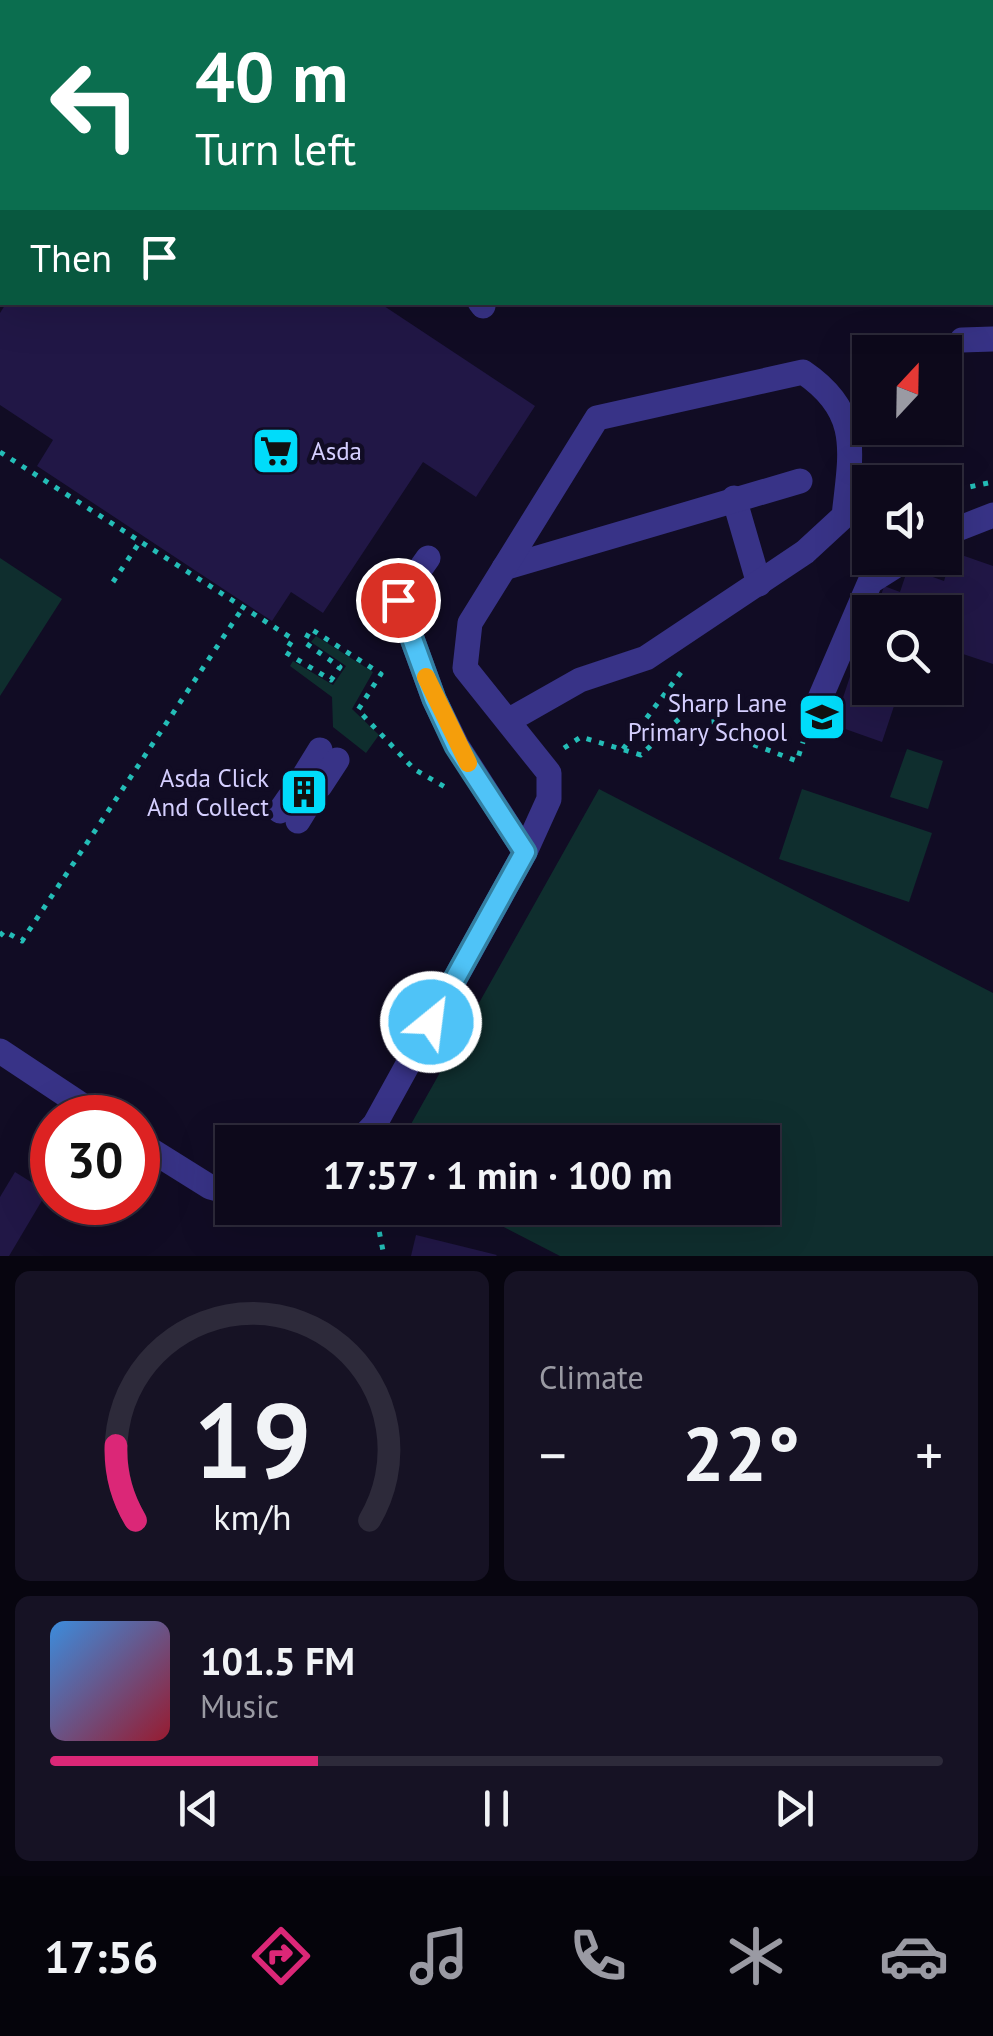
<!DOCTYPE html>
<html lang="en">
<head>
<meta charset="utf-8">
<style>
	:root { --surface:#0d091b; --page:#161224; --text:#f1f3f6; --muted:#9a9aa3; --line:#2d2a3a; --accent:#db2777 }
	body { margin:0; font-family:"PT Sans",sans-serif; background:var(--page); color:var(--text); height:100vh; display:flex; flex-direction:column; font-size:38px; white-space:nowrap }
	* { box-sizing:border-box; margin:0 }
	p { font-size:32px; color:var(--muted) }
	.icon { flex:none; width:55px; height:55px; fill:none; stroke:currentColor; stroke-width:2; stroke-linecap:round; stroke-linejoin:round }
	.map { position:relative; height:1256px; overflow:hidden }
	.side { display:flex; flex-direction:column; gap:15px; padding:15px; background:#07050f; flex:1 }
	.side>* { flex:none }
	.banner { position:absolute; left:0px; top:0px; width:995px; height:305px; box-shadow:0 10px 40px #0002,0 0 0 2px var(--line); background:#0b6e4f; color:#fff; overflow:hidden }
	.needle { width:65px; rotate:22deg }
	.controls { position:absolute; left:852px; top:335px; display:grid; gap:20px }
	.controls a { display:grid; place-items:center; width:110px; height:110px; border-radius:0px; background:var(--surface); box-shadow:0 10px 40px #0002,0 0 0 2px var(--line); font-size:50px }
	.speed { position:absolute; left:30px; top:1095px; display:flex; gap:20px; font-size:50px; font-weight:700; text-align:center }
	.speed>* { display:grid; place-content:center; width:130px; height:130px; border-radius:50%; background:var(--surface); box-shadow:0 10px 40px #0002,0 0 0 2px var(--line); line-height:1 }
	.speed .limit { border:15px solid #d22; background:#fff; color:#111 }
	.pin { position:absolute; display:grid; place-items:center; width:85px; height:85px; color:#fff; margin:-42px; border:5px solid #fff; border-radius:50%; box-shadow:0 2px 10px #0007 }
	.me { position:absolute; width:110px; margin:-55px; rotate:29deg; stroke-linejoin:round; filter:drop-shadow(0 0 8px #0008) }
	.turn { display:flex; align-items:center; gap:35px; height:210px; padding:0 30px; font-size:45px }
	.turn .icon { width:130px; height:130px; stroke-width:2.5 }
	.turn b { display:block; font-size:70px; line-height:85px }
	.then { display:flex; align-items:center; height:95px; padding:0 30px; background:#0003; gap:20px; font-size:38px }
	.big { font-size:75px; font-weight:700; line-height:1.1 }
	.side .widget { flex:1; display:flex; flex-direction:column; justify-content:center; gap:15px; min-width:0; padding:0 35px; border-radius:15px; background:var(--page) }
	.side .dial { align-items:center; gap:0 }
	.dial svg { height:260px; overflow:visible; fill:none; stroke:var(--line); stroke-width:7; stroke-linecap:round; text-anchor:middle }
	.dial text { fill:var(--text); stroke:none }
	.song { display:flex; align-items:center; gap:30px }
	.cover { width:120px; height:120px; border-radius:15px; background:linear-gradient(135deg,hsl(210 70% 55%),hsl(350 70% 35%)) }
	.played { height:10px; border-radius:5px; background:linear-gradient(90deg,var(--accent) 30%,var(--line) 30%) }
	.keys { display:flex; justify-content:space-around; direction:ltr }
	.heat { display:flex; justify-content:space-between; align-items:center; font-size:55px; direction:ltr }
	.side .tiles { flex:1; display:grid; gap:15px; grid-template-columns:1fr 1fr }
	.widget:last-child { grid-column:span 2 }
	.trip { position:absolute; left:215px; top:1125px; width:565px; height:100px; border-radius:0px; background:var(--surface); box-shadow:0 10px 40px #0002,0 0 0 2px var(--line); font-weight:700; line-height:100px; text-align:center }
	.tab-bar { display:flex; height:160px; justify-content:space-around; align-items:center; background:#05040b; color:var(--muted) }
	.tab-bar .icon { width:70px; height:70px }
	.tab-bar .current { color:var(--accent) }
	.tab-bar b { font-size:45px; color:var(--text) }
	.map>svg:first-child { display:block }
	.green { fill:#0f2e2e }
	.building { fill:#211746 }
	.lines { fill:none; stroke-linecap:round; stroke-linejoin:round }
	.path { stroke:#24bdb7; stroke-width:5; stroke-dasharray:5 8; stroke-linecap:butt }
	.minor { stroke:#383387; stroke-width:25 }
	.route-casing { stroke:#337fa1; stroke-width:25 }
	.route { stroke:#4fc3f7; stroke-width:18 }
	.slow { stroke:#f59e0b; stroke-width:18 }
	.labels { text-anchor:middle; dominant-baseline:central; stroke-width:9; stroke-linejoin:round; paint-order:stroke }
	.poi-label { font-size:25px; fill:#d5cfff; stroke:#110c24; text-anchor:end }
</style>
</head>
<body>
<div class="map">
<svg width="993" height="1256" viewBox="0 0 993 1256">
	<rect width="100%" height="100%" fill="#110c24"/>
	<g class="green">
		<path d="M0 0H230L2 2V41Z"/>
		<path d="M0 558 62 599 0 696Z"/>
		<path d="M316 636 373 672 352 709 379 735 366 753 333 727 332 697 290 666 293 661 333 685 346 666 311 642Z"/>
		<path d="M907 749 943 761 928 809 890 797Z"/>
		<path d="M599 789 993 993V1256H560L467 1208H762V1142H401Z"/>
		<path d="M802 789 932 833 909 902 779 859Z"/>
	</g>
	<g class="building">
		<path d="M7 302H378L535 406 476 497 423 462 323 613 291 592 272 621 37 466 53 440 0 405V313Z"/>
		<path d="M953 552 993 566V664L945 648V612H866L870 599 879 602 884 586 900 592 908 568 944 581Z"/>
		<path d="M869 619 870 688H900L882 742 834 725Z"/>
		<path d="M296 773 324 791 312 810 284 792Z"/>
		<path d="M15 1172 47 1192 9 1256H0V1197Z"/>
		<path d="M416 1235 497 1255 496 1256H411Z"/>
	</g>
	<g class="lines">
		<g class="path">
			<path d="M286 2V0"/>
			<path d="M0 198 2 194"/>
			<path d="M0 452 293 639 285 652 331 680 340 667 304 642 311 629 381 674 358 710 414 769 450 790"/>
			<path d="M945 492 993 482"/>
			<path d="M113 582 139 543"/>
			<path d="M564 748 581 737 641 755 702 697 712 703 715 730 797 761 803 742"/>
			<path d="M623 749 682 671"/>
			<path d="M0 936 4 931 22 941 242 609"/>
			<path d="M370 1208 377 1220 384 1256"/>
		</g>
		<g class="minor">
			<path d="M251 2 252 0"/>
			<path d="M0 68 2 69"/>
			<path d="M0 140 2 137"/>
			<path d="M480 302 483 306"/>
			<path d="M962 340 993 339"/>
			<path d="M734 498 759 584"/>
			<path d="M945 534 993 515"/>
			<path d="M428 558 398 600 434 699 457 746 525 852"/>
			<path d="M504 568 800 481"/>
			<path d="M812 717 870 582 908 558"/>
			<path d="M304 776 320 750"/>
			<path d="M320 786 337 760"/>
			<path d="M280 811 289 798"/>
			<path d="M298 821 306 808"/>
			<path d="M0 1051 101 1118"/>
			<path d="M138 1142 210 1187 232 1193"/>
			<path d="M358 1142 375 1124 525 852 549 799V773L465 668 470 623 597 418 803 372C862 412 851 452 844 516L805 552 646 658 580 680 508 721"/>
		</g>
	</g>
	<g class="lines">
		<g class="route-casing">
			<path id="route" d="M398 600 434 699 456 746 525 852 431 1022"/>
		</g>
		<use href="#route" class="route"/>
		<path class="slow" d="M426 677 468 763"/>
	</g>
	<defs>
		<g id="supermarket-square" transform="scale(2.5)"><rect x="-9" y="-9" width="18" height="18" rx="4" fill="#00dcfa" stroke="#110c24"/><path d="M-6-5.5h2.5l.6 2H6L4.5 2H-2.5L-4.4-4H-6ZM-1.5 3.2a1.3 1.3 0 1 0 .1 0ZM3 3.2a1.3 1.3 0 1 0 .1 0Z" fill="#111"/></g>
		<g id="school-square" transform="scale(2.5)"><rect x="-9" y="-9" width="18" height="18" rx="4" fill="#00dcfa" stroke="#110c24"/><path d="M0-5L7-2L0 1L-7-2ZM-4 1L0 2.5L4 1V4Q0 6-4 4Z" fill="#111"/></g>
		<g id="building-square" transform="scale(2.5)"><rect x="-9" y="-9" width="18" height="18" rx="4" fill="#00dcfa" stroke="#110c24"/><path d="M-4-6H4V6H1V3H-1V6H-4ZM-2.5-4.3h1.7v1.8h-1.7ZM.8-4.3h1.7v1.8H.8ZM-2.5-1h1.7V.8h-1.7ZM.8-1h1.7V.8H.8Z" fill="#111"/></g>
	</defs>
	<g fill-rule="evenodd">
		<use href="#supermarket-square" x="276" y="451"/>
		<use href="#school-square" x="822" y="717"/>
		<use href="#building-square" x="304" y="792"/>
	</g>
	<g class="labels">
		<g class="poi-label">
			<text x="311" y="451" text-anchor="start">Asda</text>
			<text x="787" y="703">Sharp Lane<tspan x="787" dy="29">Primary School</tspan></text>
			<text x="269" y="778">Asda Click<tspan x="269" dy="29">And Collect</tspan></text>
		</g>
	</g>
</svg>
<div class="controls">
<a><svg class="needle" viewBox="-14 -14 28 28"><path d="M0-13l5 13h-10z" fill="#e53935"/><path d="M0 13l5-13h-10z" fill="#9a9aa3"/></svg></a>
<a><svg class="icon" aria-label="sound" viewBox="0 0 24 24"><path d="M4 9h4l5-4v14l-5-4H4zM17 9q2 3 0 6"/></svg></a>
<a><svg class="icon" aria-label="search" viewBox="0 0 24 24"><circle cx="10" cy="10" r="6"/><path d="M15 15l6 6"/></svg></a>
</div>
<div class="speed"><div class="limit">30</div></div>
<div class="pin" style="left:398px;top:600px;background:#d93025"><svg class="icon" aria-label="arrive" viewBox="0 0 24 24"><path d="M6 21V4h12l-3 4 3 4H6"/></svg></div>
<svg class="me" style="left:431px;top:1022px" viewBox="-20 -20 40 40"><circle r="17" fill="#4fc3f7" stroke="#fff" stroke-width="3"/><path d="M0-11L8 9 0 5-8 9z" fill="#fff"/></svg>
<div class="trip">17:57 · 1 min · 100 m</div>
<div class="banner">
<div class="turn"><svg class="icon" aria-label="left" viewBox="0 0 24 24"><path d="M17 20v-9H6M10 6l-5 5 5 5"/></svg><div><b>40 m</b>Turn left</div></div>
<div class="then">Then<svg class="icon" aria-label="arrive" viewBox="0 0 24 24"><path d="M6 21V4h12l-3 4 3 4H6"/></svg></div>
</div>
</div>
<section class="side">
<div class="tiles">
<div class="widget dial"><svg viewBox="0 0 100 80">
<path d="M14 69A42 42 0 1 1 86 69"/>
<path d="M14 69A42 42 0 0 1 8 46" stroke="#db2777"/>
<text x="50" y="56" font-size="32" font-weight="700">19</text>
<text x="50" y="72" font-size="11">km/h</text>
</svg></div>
<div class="widget"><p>Climate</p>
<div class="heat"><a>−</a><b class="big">22°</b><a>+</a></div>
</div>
<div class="widget">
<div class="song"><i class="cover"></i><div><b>101.5 FM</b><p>Music</p></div></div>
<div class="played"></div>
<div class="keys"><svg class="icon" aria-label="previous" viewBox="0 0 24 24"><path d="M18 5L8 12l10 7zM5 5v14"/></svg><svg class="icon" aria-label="pause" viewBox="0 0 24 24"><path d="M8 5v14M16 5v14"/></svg><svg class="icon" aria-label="next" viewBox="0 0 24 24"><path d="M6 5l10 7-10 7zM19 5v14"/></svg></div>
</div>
</div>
</section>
<nav class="tab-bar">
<b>17:56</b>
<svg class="icon current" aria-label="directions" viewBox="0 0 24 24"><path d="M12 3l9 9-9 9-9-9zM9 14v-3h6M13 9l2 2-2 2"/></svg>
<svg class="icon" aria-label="music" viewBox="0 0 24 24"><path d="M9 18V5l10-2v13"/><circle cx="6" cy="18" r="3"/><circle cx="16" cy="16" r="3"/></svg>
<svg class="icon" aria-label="phone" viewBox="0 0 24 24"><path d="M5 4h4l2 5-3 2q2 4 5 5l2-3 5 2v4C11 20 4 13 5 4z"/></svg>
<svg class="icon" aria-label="climate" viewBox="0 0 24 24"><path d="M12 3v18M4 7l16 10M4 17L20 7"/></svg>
<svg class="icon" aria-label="car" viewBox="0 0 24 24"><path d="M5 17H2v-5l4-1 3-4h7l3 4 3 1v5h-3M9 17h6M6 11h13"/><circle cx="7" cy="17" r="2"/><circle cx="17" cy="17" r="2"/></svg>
</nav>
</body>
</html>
